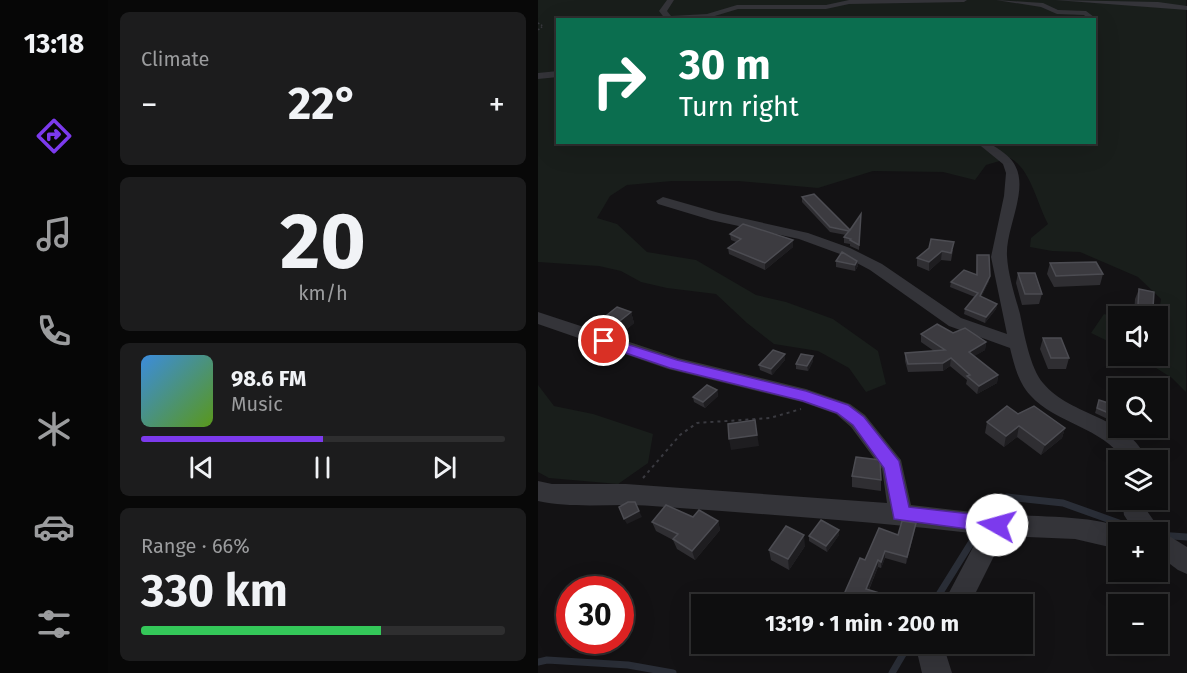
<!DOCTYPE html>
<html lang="en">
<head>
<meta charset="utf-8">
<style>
	:root { --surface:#0e0e0f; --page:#1c1c1d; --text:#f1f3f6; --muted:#9b9c9e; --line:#2e2e2f; --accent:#7c3aed }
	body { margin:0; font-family:"Fira Sans",sans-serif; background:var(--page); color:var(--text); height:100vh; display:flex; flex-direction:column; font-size:22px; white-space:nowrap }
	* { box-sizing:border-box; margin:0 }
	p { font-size:20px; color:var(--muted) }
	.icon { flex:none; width:33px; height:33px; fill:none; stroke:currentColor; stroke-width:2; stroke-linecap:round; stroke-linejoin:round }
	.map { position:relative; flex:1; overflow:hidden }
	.drawer { display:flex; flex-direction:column; gap:12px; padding:12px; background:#080808; width:430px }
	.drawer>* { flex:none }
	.hud { position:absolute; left:18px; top:18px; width:540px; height:126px; border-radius:0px; box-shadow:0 6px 24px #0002,0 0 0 2px var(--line); background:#0b6e4f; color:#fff; overflow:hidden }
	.buttons { position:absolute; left:570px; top:306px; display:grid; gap:12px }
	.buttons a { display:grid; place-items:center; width:60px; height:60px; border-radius:0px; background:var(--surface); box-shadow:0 6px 24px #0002,0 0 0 2px var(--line); font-size:30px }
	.speed { position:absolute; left:18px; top:576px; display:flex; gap:12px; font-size:30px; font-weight:700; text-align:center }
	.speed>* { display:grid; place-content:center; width:78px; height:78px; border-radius:50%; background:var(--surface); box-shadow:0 6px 24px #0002,0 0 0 2px var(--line); line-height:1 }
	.speed .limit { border:9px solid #d22; background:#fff; color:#111 }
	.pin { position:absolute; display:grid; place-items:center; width:51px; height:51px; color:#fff; margin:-26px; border:3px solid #fff; border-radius:50%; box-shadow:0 2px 6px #0007 }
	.me { position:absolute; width:66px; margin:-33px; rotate:277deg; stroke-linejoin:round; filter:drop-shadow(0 0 4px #0008) }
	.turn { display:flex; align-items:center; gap:21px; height:126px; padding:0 24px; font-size:27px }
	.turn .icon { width:78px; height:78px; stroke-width:2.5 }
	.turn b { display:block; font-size:42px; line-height:51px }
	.big { font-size:45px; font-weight:700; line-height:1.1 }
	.drawer .card { flex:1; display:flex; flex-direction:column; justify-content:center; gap:9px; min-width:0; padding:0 21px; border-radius:9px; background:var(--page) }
	.drawer .dial { align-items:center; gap:0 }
	.dial b { font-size:78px; line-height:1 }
	.song { display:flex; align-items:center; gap:18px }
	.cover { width:72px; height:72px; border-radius:9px; background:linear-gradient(135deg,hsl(210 70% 55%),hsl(90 70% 35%)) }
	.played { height:6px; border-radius:3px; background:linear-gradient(90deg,var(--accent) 50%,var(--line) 50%) }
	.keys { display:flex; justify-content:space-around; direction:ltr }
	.heat { display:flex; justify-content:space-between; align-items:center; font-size:33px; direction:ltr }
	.charge { height:9px; border-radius:4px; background:linear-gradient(90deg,#34c759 66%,var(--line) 0) }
	.trip { position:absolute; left:153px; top:594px; width:342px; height:60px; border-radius:0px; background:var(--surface); box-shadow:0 6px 24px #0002,0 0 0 2px var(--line); font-weight:700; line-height:60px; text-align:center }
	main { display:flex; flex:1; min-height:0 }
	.tab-bar { display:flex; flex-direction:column; width:108px; justify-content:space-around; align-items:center; background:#060606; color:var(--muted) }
	.tab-bar .icon { width:42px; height:42px }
	.tab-bar .active { color:var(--accent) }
	.tab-bar b { font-size:27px; color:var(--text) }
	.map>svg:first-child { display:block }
	.green { fill:#191e1b; fill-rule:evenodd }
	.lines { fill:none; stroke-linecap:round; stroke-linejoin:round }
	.stream { stroke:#2a2e37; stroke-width:7 }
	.path-far1 { stroke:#3a3a40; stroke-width:1.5; stroke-dasharray:1.5 2; stroke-linecap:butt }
	.path { stroke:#3a3a40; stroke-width:2; stroke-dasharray:3 4; stroke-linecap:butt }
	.minor { fill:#343439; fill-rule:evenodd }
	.wall { fill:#2f2e32 }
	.shaded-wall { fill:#1e1d20 }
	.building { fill:#3c3b40; stroke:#4c4c52; stroke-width:1.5 }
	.route { fill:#7c3aed; stroke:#51269a; stroke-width:1.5 }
</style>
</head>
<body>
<main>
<nav class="tab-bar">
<b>13:18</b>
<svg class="icon active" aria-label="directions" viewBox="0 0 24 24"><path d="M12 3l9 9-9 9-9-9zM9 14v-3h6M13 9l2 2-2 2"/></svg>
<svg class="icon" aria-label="music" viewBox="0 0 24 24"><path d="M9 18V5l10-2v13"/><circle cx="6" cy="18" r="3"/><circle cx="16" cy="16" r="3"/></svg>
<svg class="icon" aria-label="phone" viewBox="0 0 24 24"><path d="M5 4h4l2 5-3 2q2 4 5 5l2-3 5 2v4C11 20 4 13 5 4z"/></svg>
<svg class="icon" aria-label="climate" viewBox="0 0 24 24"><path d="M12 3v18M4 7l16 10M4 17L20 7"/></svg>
<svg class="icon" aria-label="car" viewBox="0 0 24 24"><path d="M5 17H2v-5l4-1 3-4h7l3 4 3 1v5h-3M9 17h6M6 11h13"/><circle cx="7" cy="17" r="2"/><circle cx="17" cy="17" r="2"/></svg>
<svg class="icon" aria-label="filters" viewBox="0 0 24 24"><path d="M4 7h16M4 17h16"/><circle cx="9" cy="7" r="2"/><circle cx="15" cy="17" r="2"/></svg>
</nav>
<section class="drawer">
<div class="card"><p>Climate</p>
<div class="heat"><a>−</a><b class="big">22°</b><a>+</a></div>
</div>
<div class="card dial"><b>20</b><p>km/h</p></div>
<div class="card">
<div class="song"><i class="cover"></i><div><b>98.6 FM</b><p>Music</p></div></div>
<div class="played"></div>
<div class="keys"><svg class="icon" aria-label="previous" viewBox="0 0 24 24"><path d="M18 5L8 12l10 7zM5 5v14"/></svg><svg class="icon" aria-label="pause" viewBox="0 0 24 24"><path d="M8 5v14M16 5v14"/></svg><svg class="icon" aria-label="next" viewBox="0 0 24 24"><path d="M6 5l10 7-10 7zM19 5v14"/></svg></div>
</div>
<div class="card"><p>Range · 66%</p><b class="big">330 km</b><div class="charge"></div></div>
</section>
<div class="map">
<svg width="649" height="673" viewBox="0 0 649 673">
	<rect width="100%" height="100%" fill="#131214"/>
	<g class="green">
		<path d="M0 0H648V392L634 378 599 356H620V318L623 299 600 277 542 252 514 251 492 247 493 238 510 224C499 203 492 168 472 158L448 165 437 180 405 172 335 171 280 188 200 181H134L89 185 72 196 59 218 79 224 109 252 158 260 218 295 248 302 295 319 340 351 348 384 328 392 311 368 280 351 236 344 209 323 178 294 129 288 103 282 83 271 61 266 0 262ZM20 20H556V142H20Z"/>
		<path d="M566 314 580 318V346L553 333Z"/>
		<path d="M0 385 16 406 55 414 115 434 110 463 80 484 11 478 0 472Z"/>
	</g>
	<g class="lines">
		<g class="stream">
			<path d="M447 515 469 497 525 503 606 532"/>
			<path d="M620 535 649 537"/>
			<path d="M395 604 438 535"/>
			<path d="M0 662 9 660 90 665 135 673"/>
			<path d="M354 673 371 644"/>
		</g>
		<path class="path-far1" d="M0 23 5 26 0 30"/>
		<path class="path" d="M105 478 142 435 159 423 232 418 263 409"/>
		<g class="minor">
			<path d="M129 0H136L129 11 133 16 169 14 199 5H288L311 0H429L426 2 311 4 288 9H200L170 18 128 20 121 11Z"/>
			<path d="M458 0 505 3 520 10 548 11 560 20 556 22V20H551L546 15 519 14 503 7Z"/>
			<path d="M517 0 620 2 649 6V10Z"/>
			<path d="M20 71V77L0 79V73Z"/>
			<path d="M438 142C450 142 456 145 466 153 500 178 467 223 469 256 470 275 477 296 482 314 486 333 492 368 505 383 533 417 591 416 609 460H586C564 427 518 424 492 395 480 382 476 364 472 348L411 326 332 270 302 254 261 239 173 220 120 204 118 201 125 197 181 213 270 233 312 248 344 264 423 318 469 334 453 257 466 196 468 173 465 164Z"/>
			<path d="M0 312 140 358 268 389 312 404 327 415 363 460 373 505C401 508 429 512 457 514 485 517 571 514 590 532H580V549L537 539 466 536 432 604H405L442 534C333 521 223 514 114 506 77 503 36 509 0 501V481L14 484H88L349 503 344 469 313 427 298 414 264 402 130 369 0 324Z"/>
			<path d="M584 500H606L609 511 623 531 649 547V574L640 570 620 555V532H597L586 515Z"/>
			<path d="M382 644H412L408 654 414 673H384L379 652Z"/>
		</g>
	</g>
	<g class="wall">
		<path d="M264 197 312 230 323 214 321 250 312 246V244L306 243V237L308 235 292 232 264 202Z"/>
		<path d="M192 234 255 240V247L227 270 191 254 190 248 198 242 193 240Z"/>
		<path d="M391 248 415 250 413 261 403 260 391 271 379 266V258Z"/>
		<path d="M439 255 451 281 443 297 459 304 458 309 447 323 426 314 427 309 437 297 412 287 413 282 438 274Z"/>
		<path d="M298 261H319L320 266 317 271 298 267Z"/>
		<path d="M512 263 565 274 562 285 516 287 509 274Z"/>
		<path d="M480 273 504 294 501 304 484 305 478 283Z"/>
		<path d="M601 289 615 308 612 316H596L597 299Z"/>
		<path d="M93 312 96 323 82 335 68 330 64 319Z"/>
		<path d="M415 333 448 342 447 350 436 356 460 375 459 383 439 394 428 384 429 380 412 366 405 371 370 372 367 361V353L396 351 383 342V334Z"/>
		<path d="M505 338 531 358 528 369H510L502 349Z"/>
		<path d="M247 354V360L234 375 222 370 221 365Z"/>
		<path d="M275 356V361L270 371 258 369V364Z"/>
		<path d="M179 390 180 396 167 408 156 402 155 397Z"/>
		<path d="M561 400 580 406V424L557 413Z"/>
		<path d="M480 414 527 428 524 438 503 455 479 437 466 447 447 433 449 422Z"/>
		<path d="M314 476 343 480V491L314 487Z"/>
		<path d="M155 517 180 521 182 530 157 560 139 549 135 540 118 531 114 522Z"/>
		<path d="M378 523 377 529 368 564 347 558 343 568 340 567 331 590 358 598V604H303V601L327 560 360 535Z"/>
		<path d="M301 530V535L289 552 271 541V536Z"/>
		<path d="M267 546 251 570 233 560 231 550Z"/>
		<path d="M262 644H271L269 647Z"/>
	</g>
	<g class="shaded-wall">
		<path d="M255 240V247L227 270V263Z"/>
		<path d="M404 251 403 260 391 271V262Z"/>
		<path d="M319 261 320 266 317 271V265Z"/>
		<path d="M452 276 451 281 441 302 442 296Z"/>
		<path d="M459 304 458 309 447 323 448 317Z"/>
		<path d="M93 312 96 323 82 335 78 324Z"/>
		<path d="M448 342 447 350 430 360 431 352Z"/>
		<path d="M247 354V360L234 375 233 369Z"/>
		<path d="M275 356V361L270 371 269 366Z"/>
		<path d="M413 358 412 366 405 371V363Z"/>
		<path d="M460 375 459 383 439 394 441 386Z"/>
		<path d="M179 390 180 396 167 408 165 402Z"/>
		<path d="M217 420 221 446 193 450 191 439Z"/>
		<path d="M481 426 479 437 466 447 468 436Z"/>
		<path d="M527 428 524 438 503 455 507 445Z"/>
		<path d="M101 511 104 517 89 524 86 519Z"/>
		<path d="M180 521 182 530 157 560 154 551Z"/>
		<path d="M378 523 377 529 368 564 369 557Z"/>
		<path d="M301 530V535L289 552 288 546Z"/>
		<path d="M266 535 267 546 251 570 250 559Z"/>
		<path d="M347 551V558L343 568V562Z"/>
		<path d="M340 560V567L328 596V589Z"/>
	</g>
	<g class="building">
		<path d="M276 194 312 230 323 214 321 245 312 240 313 239 306 237 311 231 292 227 264 197Z"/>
		<path d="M205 224 255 240 227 263 190 248 203 239 192 234Z"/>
		<path d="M393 239 416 242 413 253 404 251 391 262 379 258 391 248Z"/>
		<path d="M304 252 319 261 317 265 298 261Z"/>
		<path d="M439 255H451L452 276 442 296 459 304 448 317 427 309 440 293 413 282 426 270 439 275Z"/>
		<path d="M558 262 565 274 518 276 512 263Z"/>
		<path d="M480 273H497L504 294H487Z"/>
		<path d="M601 289 616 292 615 308 600 305Z"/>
		<path d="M79 307 93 312 78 324 64 319Z"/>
		<path d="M399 324 415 333 427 328 448 342 431 352 460 375 441 386 429 376 432 375 413 358 405 363 370 364 367 353 407 350 383 334Z"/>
		<path d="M505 338H523L531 358H513Z"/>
		<path d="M235 350 247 354 233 369 221 365Z"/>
		<path d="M263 354 275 356 269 366 258 364Z"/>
		<path d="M169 385 179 390 165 402 155 397Z"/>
		<path d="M561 400 580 406V417L559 408Z"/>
		<path d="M469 406 480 414 496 406 527 428 507 445 481 426 468 436 449 422Z"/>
		<path d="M217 420 219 435 191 439 190 424Z"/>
		<path d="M318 457 342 460 343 480 314 476Z"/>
		<path d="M90 502H97L101 511 86 519 81 507Z"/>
		<path d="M128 505 155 517 161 510 180 521 154 551 135 539 140 534 114 522Z"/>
		<path d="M283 520 301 530 288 546 271 536Z"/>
		<path d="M364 521 378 523 369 557 347 551 343 562 340 560 328 589 358 598 356 604H310L303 601 322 558 327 560 341 528 360 535Z"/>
		<path d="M248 526 266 535 250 559 231 550Z"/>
		<path d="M256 601 263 604H254Z"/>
	</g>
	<path class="route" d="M66 337 139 360 268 391 310 405 326 417 361 461 371 507 459 517 466 520 468 525 466 531 459 533 356 519 346 468 315 425 299 413 265 401 132 368 61 344 59 341 61 338Z"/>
</svg>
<div class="buttons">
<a><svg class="icon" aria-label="sound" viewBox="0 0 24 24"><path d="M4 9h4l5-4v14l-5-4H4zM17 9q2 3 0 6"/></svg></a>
<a><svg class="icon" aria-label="search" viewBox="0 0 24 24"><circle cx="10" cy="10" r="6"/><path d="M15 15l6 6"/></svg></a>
<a><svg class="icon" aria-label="layers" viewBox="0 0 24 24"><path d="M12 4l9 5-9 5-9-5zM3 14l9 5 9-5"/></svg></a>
<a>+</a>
<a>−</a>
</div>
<div class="speed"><div class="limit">30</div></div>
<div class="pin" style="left:66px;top:341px;background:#d93025"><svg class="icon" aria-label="arrive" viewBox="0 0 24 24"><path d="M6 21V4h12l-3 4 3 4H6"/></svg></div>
<svg class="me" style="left:459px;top:525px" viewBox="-20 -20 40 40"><circle r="19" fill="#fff"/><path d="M0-13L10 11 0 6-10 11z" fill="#7c3aed"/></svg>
<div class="trip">13:19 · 1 min · 200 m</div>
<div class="hud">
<div class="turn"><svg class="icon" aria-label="right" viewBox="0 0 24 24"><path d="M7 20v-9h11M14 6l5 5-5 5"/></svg><div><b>30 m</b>Turn right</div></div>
</div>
</div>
</main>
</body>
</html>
